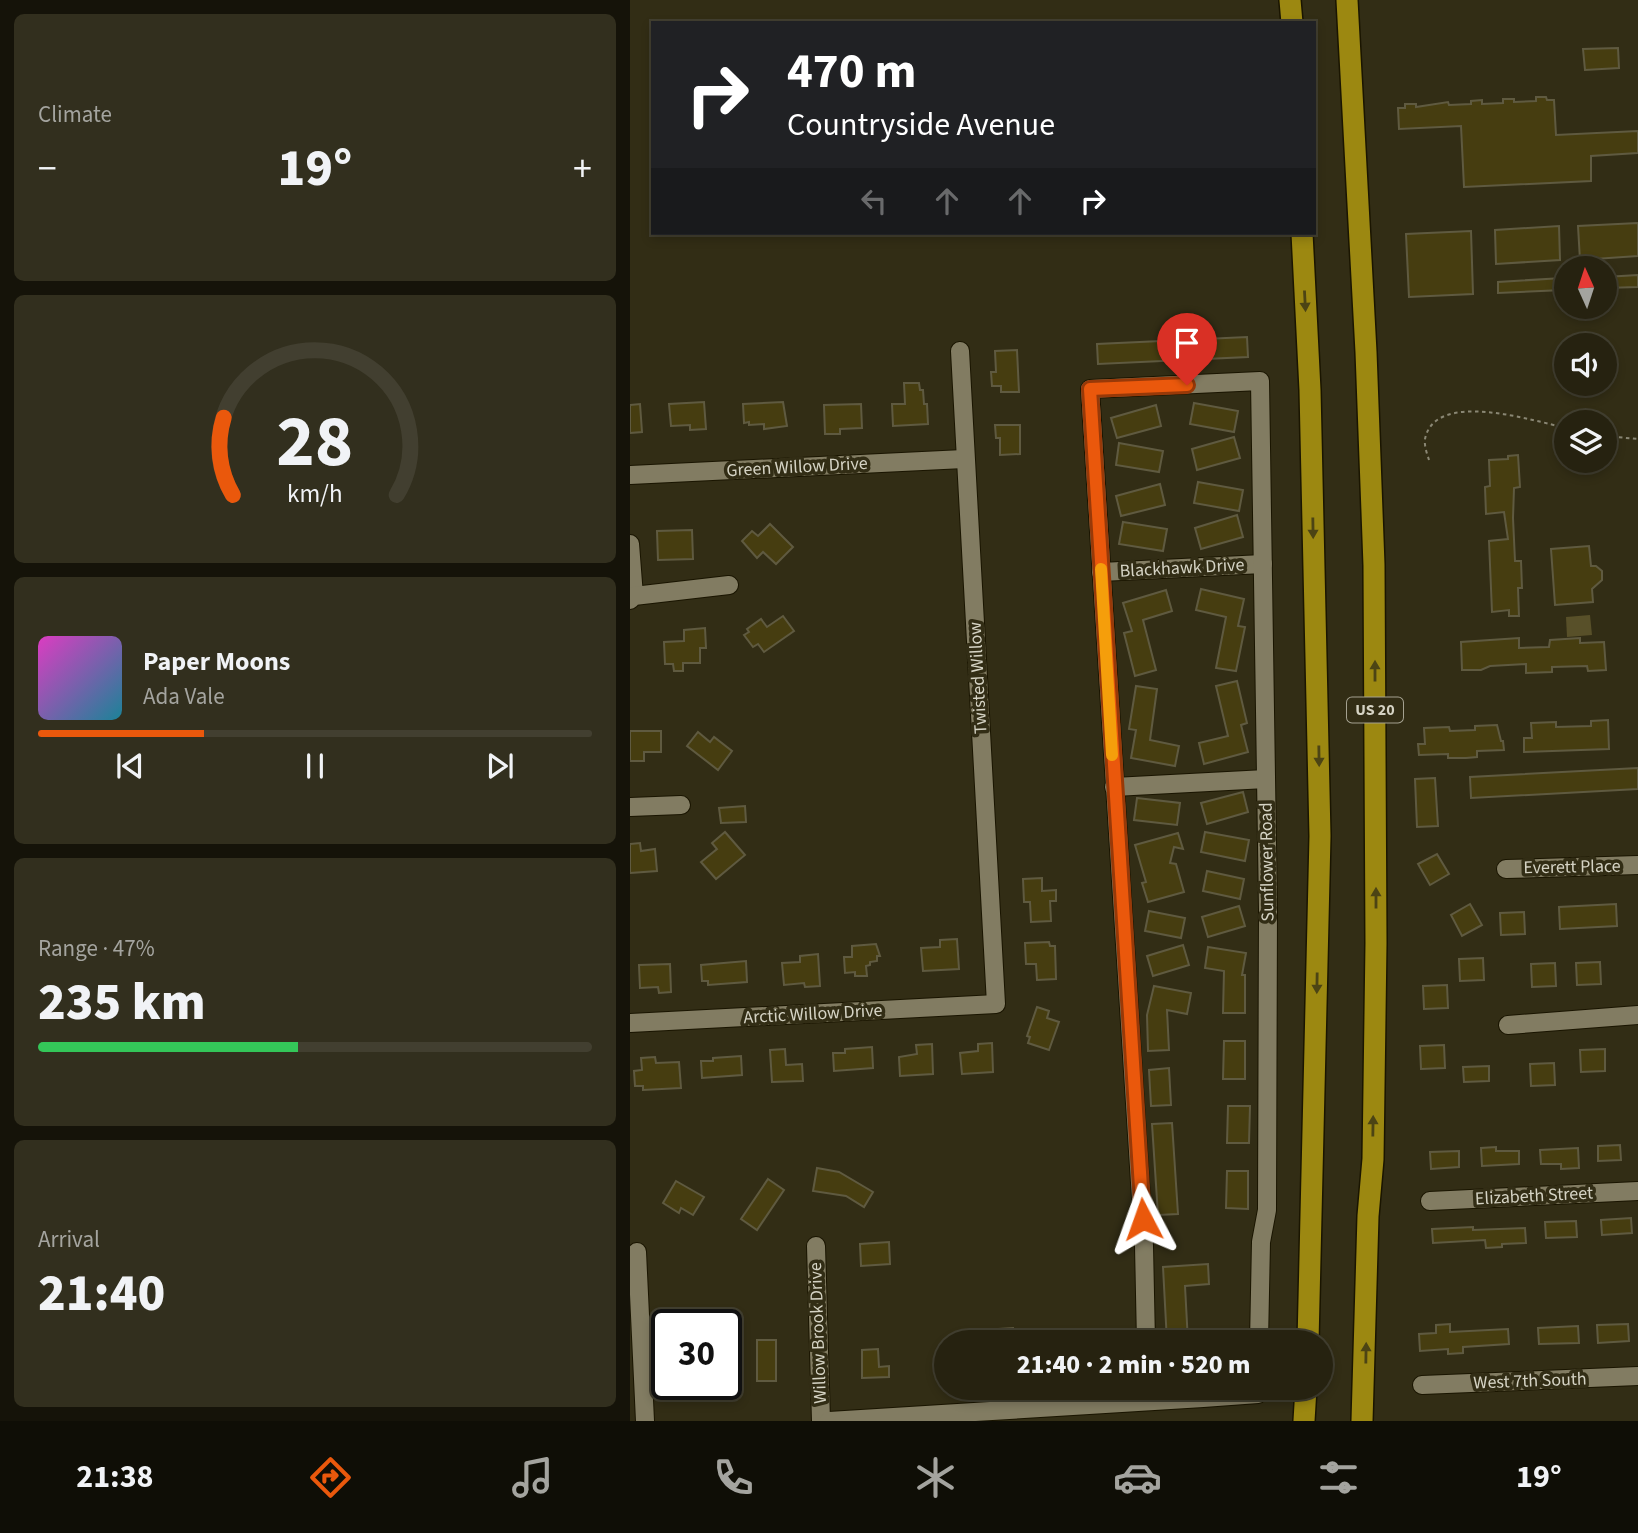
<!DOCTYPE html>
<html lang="en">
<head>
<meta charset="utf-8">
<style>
	:root { --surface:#262210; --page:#322f1e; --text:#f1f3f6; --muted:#a4a49f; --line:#423f30; --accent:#ea580c }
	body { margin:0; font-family:"Source Sans 3",sans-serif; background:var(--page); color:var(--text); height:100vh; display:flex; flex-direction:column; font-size:26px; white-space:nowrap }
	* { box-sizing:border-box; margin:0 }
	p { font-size:23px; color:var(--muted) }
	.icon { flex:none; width:38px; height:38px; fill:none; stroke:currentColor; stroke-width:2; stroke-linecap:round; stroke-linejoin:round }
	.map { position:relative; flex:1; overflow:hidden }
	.details { display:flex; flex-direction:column; gap:14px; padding:14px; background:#151309; width:630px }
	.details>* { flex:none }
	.guide { position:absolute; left:21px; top:21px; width:665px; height:214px; border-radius:0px; box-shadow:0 4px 10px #0003,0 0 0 2px var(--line); background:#202124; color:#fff; overflow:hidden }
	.needle { width:46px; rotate:357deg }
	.fabs { position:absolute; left:924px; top:256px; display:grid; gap:14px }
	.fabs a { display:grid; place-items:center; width:63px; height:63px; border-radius:50%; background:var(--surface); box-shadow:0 4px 10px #0003,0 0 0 2px var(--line); font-size:35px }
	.speed { position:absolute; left:21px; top:1309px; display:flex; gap:14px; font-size:35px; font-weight:700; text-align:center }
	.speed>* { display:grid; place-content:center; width:91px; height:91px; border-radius:50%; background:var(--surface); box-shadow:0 4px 10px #0003,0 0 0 2px var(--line); line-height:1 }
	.speed .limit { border:4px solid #111; border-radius:10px; background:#fff; color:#111 }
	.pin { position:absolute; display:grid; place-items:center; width:60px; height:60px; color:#fff; margin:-72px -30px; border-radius:50% 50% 50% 0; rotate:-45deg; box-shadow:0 0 7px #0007 }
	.pin .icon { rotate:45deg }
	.me { position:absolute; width:77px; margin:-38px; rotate:356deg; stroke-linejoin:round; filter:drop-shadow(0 0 5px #0008) }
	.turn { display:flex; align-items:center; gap:24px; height:147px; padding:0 21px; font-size:32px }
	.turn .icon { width:91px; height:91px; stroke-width:2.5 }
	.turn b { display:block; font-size:49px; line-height:60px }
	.lanes { display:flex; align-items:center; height:66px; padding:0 21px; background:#0003; justify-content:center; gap:35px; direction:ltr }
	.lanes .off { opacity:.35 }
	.big { font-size:52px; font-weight:800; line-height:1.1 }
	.details .tile { flex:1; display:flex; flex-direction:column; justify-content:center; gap:10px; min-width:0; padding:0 24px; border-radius:10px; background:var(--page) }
	.details .dial { align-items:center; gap:0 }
	.dial svg { height:182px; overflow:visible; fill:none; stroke:var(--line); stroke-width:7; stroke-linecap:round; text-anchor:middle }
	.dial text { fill:var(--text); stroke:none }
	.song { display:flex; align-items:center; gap:21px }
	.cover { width:84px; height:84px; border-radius:10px; background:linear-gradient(135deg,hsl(310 70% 55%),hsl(190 70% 35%)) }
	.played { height:7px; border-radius:4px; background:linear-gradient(90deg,var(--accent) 30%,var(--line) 30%) }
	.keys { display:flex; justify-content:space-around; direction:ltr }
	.heat { display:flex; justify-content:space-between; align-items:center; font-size:38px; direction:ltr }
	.charge { height:10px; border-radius:5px; background:linear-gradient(90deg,#34c759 47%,var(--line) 0) }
	.trip { position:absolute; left:304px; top:1330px; width:399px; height:70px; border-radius:35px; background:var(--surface); box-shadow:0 4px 10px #0003,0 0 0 2px var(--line); font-weight:800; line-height:70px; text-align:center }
	.tabs { display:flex; height:112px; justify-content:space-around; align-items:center; background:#0f0e06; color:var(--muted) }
	.tabs .icon { width:49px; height:49px }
	.tabs .current { color:var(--accent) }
	.tabs b { font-size:32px; color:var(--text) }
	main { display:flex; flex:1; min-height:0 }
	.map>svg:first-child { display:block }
	.green { fill:#585029 }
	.building { fill:#463d10; stroke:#5f5a40; stroke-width:2 }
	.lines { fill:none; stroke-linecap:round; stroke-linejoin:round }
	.minor-casing { stroke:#1a1500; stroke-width:20 }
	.highway-casing { stroke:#1a1500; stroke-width:24 }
	.path { stroke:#8a8774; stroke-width:2; stroke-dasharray:3.5 3.5; stroke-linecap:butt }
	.minor { stroke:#827c62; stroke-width:18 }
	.highway { stroke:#9c8811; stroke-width:21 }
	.oneway { fill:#4c4414 }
	.route-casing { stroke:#983908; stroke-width:18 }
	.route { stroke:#ea580c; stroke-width:12 }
	.slow { stroke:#f59e0b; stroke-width:12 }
	.labels { text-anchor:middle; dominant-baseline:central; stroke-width:7; stroke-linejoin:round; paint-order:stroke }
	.shield { fill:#322d15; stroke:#a4a190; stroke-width:2 }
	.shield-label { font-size:16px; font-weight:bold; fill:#d5d3c4 }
	.street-label { font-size:18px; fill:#d5d3c4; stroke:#322d15 }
</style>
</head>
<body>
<main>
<section class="details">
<div class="tile"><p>Climate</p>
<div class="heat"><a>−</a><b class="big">19°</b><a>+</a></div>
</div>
<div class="tile dial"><svg viewBox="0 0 100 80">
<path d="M14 69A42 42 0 1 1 86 69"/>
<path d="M14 69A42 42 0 0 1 10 35" stroke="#ea580c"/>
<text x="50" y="56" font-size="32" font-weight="700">28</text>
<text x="50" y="72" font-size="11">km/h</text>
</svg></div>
<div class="tile">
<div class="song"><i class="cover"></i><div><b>Paper Moons</b><p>Ada Vale</p></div></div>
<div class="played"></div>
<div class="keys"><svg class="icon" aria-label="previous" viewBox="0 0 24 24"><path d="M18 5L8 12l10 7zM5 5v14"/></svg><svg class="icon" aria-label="pause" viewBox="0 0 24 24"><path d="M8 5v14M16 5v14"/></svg><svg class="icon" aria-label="next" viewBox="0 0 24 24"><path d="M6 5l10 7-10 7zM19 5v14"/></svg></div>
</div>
<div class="tile"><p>Range · 47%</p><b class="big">235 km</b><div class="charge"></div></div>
<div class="tile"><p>Arrival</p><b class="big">21:40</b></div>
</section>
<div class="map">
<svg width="1008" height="1421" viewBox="0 0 1008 1421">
	<rect width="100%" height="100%" fill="#322d15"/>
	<path class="green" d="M960 615 962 635 937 637 936 617Z"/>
	<g class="building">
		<path d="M988 48 989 68 955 70 953 49Z"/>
		<path d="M906 97H916L917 100H924L926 135 1008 131V153L961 156V181L834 187 831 126 769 129 768 108H775V104H786V107L818 102 819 105 841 104V101L852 100V104L873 103V99H884V102L906 101Z"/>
		<path d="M1008 223V256L950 260 948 226Z"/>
		<path d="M929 226 930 260 866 264 865 230Z"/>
		<path d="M841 231 843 294 779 297 776 234Z"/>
		<path d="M1008 275V287L975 288V277Z"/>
		<path d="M932 278 933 290 868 293V282Z"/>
		<path d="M617 337 618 357 468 364 467 344Z"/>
		<path d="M387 350 389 392H371V386H362L361 372H366L365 351Z"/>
		<path d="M274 383H289L290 390H293L294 404H297L298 424 263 426 262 404H275Z"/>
		<path d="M74 402 76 429 60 430V425L41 426 39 404Z"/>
		<path d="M153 402 157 426 134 429V424L119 425V422L114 423 113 404Z"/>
		<path d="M564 403 608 411 604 432 560 424Z"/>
		<path d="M10 404 12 432 0 433V405Z"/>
		<path d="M231 404 232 428 210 429V434H195L194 405Z"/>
		<path d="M526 405 531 426 487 438 481 418Z"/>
		<path d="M365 425H390V454L370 455V438H366Z"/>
		<path d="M604 437 610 458 567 470 562 449Z"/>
		<path d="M489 443 533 451 529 472 486 465Z"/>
		<path d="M888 455 890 487 884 488 883 518 885 561H891L892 588H888L889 616H879V610L862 612 859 541 878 539 874 512 856 514 855 487 860 486 859 460 878 459V456Z"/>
		<path d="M568 482 613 490 609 511 564 503Z"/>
		<path d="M530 484 535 505 491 516 486 496Z"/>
		<path d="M607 515 613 537 571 549 565 528Z"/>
		<path d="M493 522 537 529 533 551 489 544Z"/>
		<path d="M140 524 163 547 146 564 133 552 127 558 112 541 122 531 128 536Z"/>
		<path d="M62 530 63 559 28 560 27 531Z"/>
		<path d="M959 546 961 566H966L972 571V580L962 589 963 602 925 605 921 549Z"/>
		<path d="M571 589 614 599 608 626 615 627 606 671 586 668 596 617 566 610Z"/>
		<path d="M536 590 542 611 513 620 526 670 505 676 494 633 502 631 493 603Z"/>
		<path d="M153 616 164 631 134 652 128 644 123 647 114 635 119 632 117 629 131 619 137 627Z"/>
		<path d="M75 628 76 648H70V663H53V671H44L43 664H35L34 642 54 641V630Z"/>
		<path d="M889 638V648L919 647 920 640 950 638V643L974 642 976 670 958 671 957 666 922 667V672L896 673V664L860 666 851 670H832L831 642Z"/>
		<path d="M607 681 617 723 611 725 618 752 574 764 569 743 598 736 586 686Z"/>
		<path d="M506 686 527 689 520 740 549 746 545 766 501 758 506 730 499 729Z"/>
		<path d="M978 720 979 749 894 752V738H902L901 723 926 722V727L961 726V721Z"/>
		<path d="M867 725 871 741H873L874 750 847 751V757L836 758H818V754L789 755 788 744H795L794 728 819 727 820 731 845 730V726Z"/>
		<path d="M0 731H31V752H14V761H0Z"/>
		<path d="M68 732 80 742 84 737 102 751 88 770 57 746Z"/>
		<path d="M1008 768V789L841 798 840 777Z"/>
		<path d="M805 778 808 826 787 827 785 779Z"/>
		<path d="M613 792 618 812 577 824 571 803Z"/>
		<path d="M507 798 550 803 547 825 504 820Z"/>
		<path d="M115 806 116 822 91 823 89 808Z"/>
		<path d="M95 832 115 855 86 879 71 862 87 849 82 843Z"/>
		<path d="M575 832 619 840 615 861 571 852Z"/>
		<path d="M548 833 553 849 544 847 540 863 546 864 554 892 518 902 512 883 516 882 505 845Z"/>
		<path d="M10 843 11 851 25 849 27 871 0 873V844Z"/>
		<path d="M807 854 819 874 800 885 788 864Z"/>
		<path d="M577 871 614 879 610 899 573 891Z"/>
		<path d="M412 878V891L426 890V901H420L421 921 401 922 400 902H394L393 879Z"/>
		<path d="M840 904 852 925 832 936 821 915Z"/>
		<path d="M986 904 987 926 930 929 929 907Z"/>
		<path d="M609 906 615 926 578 937 572 917Z"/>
		<path d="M519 911 555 918 551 938 515 931Z"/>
		<path d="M894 912 895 934 871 935 870 913Z"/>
		<path d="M327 939 329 969 293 971 291 948 310 947V940Z"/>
		<path d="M419 942 420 946H425L426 979 407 980 406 964H396L395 943Z"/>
		<path d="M246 944 250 956H247V961L240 962V965L236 966 237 976H225V972L215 973 214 957H222V946Z"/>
		<path d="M553 945 559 965 523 976 517 956Z"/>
		<path d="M578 947 616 953 612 975H615V1013H593L594 971 575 968Z"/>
		<path d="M188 954 190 986 175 987 174 983 154 985 152 963 170 962V956Z"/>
		<path d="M853 958 854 980 830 981 829 959Z"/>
		<path d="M116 961 117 982 78 985V981H72L71 965Z"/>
		<path d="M970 962 971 984 947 985 946 963Z"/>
		<path d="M925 963 926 986 902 987 901 964Z"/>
		<path d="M40 964 41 992 29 993 28 987 10 988 9 965Z"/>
		<path d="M817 985 818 1008 794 1009 793 986Z"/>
		<path d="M524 986 561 993 557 1014 537 1010 539 1050 518 1051 517 1015Z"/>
		<path d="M407 1007 419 1011 417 1018 429 1022 419 1050 398 1043 400 1037 397 1036Z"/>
		<path d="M594 1041H615V1079H593Z"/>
		<path d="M362 1043 363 1072 332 1074 330 1053 348 1051V1044Z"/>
		<path d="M302 1044 303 1074 270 1076 269 1057 287 1054 286 1045Z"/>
		<path d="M814 1045 815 1068 791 1069 790 1046Z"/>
		<path d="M242 1047 243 1068 204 1071 203 1053H215V1049Z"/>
		<path d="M155 1049 156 1065 172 1064 173 1081 142 1082 140 1050Z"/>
		<path d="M975 1049V1071L951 1072 950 1050Z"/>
		<path d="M111 1056 112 1075 72 1078 71 1061H83V1058Z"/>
		<path d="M25 1057 26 1063 49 1062 51 1088 13 1090V1086H5L4 1071 12 1070 11 1058Z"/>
		<path d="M924 1063 925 1085 901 1086 900 1064Z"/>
		<path d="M859 1066V1081L834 1082 833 1067Z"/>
		<path d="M539 1068 541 1105 521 1106 519 1070Z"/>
		<path d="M598 1106H620L619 1143H597Z"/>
		<path d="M542 1123 548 1214 528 1215 522 1124Z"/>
		<path d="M990 1145 991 1160 968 1161V1146Z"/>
		<path d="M866 1147V1151H889V1164L852 1166 851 1148Z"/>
		<path d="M948 1148 949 1168 931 1169V1164H911L910 1150Z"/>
		<path d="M829 1151V1167L801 1169 800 1152Z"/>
		<path d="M187 1168 209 1172 243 1192 234 1207 216 1196 183 1191Z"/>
		<path d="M597 1171H618V1209L596 1208Z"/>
		<path d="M138 1179 154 1190 127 1230 111 1219Z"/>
		<path d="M46 1181 74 1197 63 1215 51 1208 49 1213 33 1203Z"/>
		<path d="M1001 1218 1002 1233 972 1235 971 1220Z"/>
		<path d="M946 1221 947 1237 916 1238 915 1222Z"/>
		<path d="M843 1227V1230L895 1228 896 1243 872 1244V1247L856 1248 855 1240 803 1243 802 1229Z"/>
		<path d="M259 1242 260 1264 231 1266 230 1244Z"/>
		<path d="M578 1264 579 1284 555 1286 558 1342H537L533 1267Z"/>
		<path d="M820 1324V1332L878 1329 879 1344 833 1347V1353L818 1354V1349L790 1351 789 1334 806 1333V1325Z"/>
		<path d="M998 1324 999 1341 968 1343 967 1325Z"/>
		<path d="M948 1326 949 1343 909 1344 908 1328Z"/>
		<path d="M383 1328 384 1342H370L369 1329Z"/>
		<rect x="127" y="1340" width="19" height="41"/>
		<path d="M248 1349 249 1367 259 1366V1377L232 1378V1350Z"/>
	</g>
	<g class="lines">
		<g class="minor-casing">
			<g id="minor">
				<path d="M0 475 334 459"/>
				<path d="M0 544 4 596"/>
				<path d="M471 572 633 564"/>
				<path d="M0 600 4 596 99 585"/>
				<path d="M484 787 636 779"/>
				<path d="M0 807 51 805"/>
				<path d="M876 869 1008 865"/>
				<path d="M0 1023 366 1004 330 351"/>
				<path d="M878 1025 1008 1015"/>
				<path d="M800 1201 1008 1191"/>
				<path d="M186 1246 191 1421"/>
				<path d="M7 1252 15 1421"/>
				<path d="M516 1342 514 1246 460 389 630 381 638 909 637 1210 631 1242 629 1342"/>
				<path d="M792 1385 1008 1376"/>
				<path d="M199 1421 573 1398 628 1394V1388"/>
			</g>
		</g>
		<g class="highway-casing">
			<g id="highway">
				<path d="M660 0 662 23"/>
				<path d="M717 0 736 352 744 565 746 943 743 1159 738 1216 732 1421"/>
				<path d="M672 233 680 390 690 836 678 1342"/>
				<path d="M674 1421 676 1388"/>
			</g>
		</g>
		<g class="path">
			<path d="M975 436 1008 439"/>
			<path d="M799 460C797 454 794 445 795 439 805 389 904 421 936 428"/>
		</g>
		<use href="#minor" class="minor"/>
		<use href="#highway" class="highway"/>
	</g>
	<defs><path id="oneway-solid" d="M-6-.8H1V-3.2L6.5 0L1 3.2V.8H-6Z" transform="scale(1.75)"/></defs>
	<g class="oneway">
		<use href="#oneway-solid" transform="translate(675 301) rotate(87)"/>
		<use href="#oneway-solid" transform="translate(683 528) rotate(89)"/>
		<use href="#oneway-solid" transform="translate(745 671) rotate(-90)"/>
		<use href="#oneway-solid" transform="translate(689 756) rotate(89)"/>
		<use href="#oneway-solid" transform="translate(746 898) rotate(-90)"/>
		<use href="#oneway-solid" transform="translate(687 983) rotate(91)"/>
		<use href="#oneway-solid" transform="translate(743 1126) rotate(-89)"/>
		<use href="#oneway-solid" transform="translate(736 1353) rotate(-89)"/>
	</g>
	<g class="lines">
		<g class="route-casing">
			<path id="route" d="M513 1219 460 389 557 385"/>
		</g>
		<use href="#route" class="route"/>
		<path class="slow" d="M471 569 482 755"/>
	</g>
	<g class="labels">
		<rect class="shield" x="717" y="697.5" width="56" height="25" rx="5"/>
		<g class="shield-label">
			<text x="745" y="710">US 20</text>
		</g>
		<g class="street-label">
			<text transform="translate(167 467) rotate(-3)">Green Willow Drive</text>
			<text transform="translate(552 568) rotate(-3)">Blackhawk Drive</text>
			<text transform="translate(348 678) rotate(-93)">Twisted Willow</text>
			<text transform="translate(637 862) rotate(-91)">Sunflower Road</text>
			<text transform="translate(942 867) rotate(-1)">Everett Place</text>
			<text transform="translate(183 1014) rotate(-3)">Arctic Willow Drive</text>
			<text transform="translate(904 1196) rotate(-3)">Elizabeth Street</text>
			<text transform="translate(188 1333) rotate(-92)">Willow Brook Drive</text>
			<text transform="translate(900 1381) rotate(-2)">West 7th South</text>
		</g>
	</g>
</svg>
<div class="fabs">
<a><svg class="needle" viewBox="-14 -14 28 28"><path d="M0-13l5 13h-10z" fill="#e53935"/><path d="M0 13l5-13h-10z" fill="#a4a49f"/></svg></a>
<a><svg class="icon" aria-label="sound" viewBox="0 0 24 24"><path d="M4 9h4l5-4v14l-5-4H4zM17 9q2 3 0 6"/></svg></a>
<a><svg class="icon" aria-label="layers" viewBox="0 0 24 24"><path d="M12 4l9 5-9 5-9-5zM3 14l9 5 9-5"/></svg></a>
</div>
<div class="speed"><div class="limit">30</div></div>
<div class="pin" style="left:557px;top:385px;background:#d93025"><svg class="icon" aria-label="arrive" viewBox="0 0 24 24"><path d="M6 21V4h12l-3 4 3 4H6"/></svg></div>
<svg class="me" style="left:513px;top:1219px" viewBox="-20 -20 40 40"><path d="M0-17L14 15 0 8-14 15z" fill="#ea580c" stroke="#fff" stroke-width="4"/></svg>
<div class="trip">21:40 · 2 min · 520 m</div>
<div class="guide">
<div class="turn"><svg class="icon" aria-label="right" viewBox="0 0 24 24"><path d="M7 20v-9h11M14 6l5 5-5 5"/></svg><div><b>470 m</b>Countryside Avenue</div></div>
<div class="lanes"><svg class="icon off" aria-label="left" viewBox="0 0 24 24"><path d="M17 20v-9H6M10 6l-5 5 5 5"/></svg><svg class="icon off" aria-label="ahead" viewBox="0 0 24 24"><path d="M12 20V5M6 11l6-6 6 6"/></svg><svg class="icon off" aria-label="ahead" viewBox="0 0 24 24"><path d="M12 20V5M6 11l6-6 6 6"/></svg><svg class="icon" aria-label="right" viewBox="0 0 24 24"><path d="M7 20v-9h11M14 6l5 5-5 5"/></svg></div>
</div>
</div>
</main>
<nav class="tabs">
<b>21:38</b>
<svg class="icon current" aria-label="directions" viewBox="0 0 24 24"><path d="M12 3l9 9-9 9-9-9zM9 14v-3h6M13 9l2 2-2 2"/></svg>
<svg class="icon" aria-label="music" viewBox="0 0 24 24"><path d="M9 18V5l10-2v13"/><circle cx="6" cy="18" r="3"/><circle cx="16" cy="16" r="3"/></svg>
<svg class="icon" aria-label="phone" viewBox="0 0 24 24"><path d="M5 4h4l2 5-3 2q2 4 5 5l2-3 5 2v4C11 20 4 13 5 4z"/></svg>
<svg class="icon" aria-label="climate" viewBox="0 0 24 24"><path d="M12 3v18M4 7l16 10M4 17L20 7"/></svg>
<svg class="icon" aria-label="car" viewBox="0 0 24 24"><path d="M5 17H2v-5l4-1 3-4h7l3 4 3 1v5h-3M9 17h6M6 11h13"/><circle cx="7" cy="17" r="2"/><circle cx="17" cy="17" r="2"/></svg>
<svg class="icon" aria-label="filters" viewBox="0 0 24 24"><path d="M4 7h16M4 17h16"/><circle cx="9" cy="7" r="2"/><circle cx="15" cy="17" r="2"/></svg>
<b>19°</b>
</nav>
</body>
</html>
